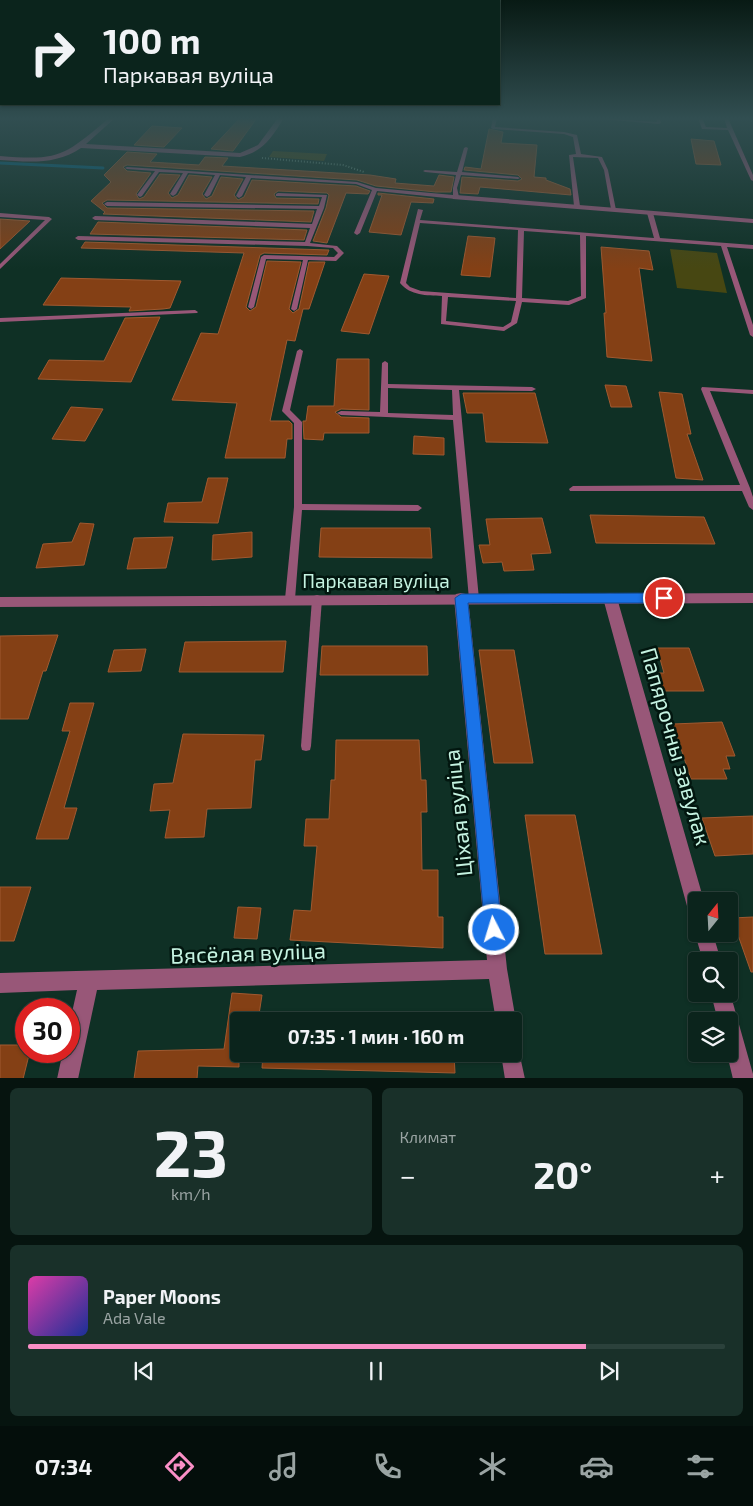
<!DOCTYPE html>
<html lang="ru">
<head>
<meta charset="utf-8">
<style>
	:root { --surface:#0b241c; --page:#193029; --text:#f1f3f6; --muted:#9aa4a3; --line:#2b413b; --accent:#fa8fc6 }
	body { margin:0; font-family:"Exo 2",sans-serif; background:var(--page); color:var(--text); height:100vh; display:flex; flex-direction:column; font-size:19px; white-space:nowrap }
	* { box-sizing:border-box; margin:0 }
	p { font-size:16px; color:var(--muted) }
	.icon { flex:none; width:28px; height:28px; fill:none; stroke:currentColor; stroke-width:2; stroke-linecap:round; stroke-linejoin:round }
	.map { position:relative; height:1078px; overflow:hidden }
	.details { display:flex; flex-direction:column; gap:10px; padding:10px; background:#06140f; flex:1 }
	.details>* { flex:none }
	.top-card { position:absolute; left:0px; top:0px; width:500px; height:105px; box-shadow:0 1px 4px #0004,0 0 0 1px var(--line); background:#0b241c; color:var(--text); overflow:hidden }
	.needle { width:32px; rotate:18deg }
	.controls { position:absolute; left:688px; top:892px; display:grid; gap:10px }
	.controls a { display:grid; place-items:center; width:50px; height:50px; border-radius:5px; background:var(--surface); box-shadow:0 1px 4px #0004,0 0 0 1px var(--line); font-size:25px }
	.speed { position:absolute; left:15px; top:998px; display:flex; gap:10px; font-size:25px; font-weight:700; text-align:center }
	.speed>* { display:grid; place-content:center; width:65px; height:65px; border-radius:50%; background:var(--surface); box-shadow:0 1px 4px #0004,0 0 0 1px var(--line); line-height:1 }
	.speed .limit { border:8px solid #d22; background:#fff; color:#111 }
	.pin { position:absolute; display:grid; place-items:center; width:42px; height:42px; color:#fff; margin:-21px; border:2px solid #fff; border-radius:50%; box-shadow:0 1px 5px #0007 }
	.me { position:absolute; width:55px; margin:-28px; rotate:355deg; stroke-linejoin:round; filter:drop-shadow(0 0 4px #0008) }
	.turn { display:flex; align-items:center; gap:18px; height:105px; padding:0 20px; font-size:22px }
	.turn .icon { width:65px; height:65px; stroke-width:2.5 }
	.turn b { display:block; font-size:35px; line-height:42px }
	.big { font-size:38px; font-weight:700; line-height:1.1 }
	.details .tile { flex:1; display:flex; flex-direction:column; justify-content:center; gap:8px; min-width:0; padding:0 18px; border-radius:8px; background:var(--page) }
	.details .dial { align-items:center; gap:0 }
	.dial b { font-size:65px; line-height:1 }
	.song { display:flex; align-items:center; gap:15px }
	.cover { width:60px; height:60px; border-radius:8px; background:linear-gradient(135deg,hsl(320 70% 55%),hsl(230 70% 35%)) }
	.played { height:5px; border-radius:2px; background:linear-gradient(90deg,var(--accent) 80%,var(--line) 80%) }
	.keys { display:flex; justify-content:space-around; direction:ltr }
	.heat { display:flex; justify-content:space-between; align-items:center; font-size:28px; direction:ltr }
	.details .tiles { flex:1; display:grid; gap:10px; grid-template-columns:1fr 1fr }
	.tile:last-child { grid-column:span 2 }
	.trip { position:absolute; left:230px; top:1012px; width:292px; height:50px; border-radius:5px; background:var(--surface); box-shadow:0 1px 4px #0004,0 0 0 1px var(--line); font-weight:700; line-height:50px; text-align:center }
	.dock { display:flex; height:80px; justify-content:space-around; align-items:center; background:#040e0b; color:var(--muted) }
	.dock .icon { width:35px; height:35px }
	.dock .active { color:var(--accent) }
	.dock b { font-size:22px; color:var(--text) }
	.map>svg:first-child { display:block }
	.green { fill:#474712 }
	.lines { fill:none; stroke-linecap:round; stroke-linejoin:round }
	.stream { stroke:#006281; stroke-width:3 }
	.building { fill:#844015; stroke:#a05930 }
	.path { stroke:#668d7e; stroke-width:2; stroke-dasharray:1 2; stroke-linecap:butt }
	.service { fill:#985778; fill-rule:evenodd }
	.minor { fill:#985778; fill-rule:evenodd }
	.tertiary { fill:#985778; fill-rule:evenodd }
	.route { fill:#1a73e8; stroke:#114b97 }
	.labels { text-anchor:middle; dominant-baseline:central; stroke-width:5; stroke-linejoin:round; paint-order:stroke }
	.street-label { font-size:19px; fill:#c5f3e1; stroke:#02160f }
	.near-street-label { font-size:22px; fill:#c5f3e1; stroke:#02160f }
</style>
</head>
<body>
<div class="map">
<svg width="753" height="1079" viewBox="0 0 753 1079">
	<rect width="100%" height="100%" fill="#0f3025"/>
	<g class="green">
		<path d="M273 151 327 154 324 161 269 157Z"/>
		<path d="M670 249 717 253 727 293 677 288Z"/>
	</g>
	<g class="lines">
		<path class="stream" d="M0 163 103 168"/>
	</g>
	<g class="building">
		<path d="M240 118H257L233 151 211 149Z"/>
		<path d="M152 126 182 128 164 147 134 145Z"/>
		<path d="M489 129 503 132 501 143 537 145 534 177 546 178V180L570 189 571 195 480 187 478 194 460 193 462 177 518 181 522 179 518 175 464 170 465 167 481 169Z"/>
		<path d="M691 139 714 141 721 165 696 164Z"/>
		<path d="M127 152 157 154 150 162 199 165 205 157 228 158 222 166 370 175 396 179 395 183 434 186 439 175 454 177 451 192H436L376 186 357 180 127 165 123 167 127 171 151 173 136 194 139 199 144 197 160 174 180 175 168 193 172 198 178 195 189 175 212 177 202 194 206 199 212 196 221 177 243 179 234 195 238 200 244 197 252 180 356 186 370 191 368 194 346 193 327 243 313 241 326 208 329 195 327 193 278 191 274 194 276 198 319 199 318 204 107 200 102 203 107 208 314 211 311 222 103 214 105 212 91 201 111 182 104 175Z"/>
		<path d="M378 193 434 199 433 203 411 202 401 235 369 232 382 195H378Z"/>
		<path d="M0 219 30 221 0 249Z"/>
		<path d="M98 222 307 230 304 240 90 234Z"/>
		<path d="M468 236 495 238 490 277 461 275Z"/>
		<path d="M85 242 329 250 327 255 264 253 260 255 246 307 250 311 256 307 267 261 301 262 289 309 293 313 299 309 309 262H325L309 309H303L295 341 287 340 270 421H289L292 424V439H287L285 458H225L237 403 172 400 201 333 218 334 244 253 81 248Z"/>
		<path d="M601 247 649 251 653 270 639 268 652 361 607 357 604 313H606Z"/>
		<path d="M364 274 389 276 369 334 341 331Z"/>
		<path d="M61 278 181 281 170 308 163 309 129 311 131 307 43 305Z"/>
		<path d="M160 317 131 382 38 379 49 360 104 361 125 318Z"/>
		<path d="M337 359H369V410L341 409 335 412 341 417 369 418V433H324L323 440 304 439 303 421H306L308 406H334Z"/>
		<path d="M605 385 626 386 632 407H611Z"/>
		<path d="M659 392 682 394 691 434H687L703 480 676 478Z"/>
		<path d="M463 393H535L548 443 486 442 483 413H467Z"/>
		<path d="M71 407 103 409 85 441 52 439Z"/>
		<path d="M414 436 444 438V455L413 454Z"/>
		<path d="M208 478H228L218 523 164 522 168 503 202 502Z"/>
		<path d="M590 515 704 517 715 544 596 543Z"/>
		<path d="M542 518 551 553 531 554 534 570 504 571 502 562 483 563 479 545H490L486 519Z"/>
		<path d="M80 523 94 524 84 565 36 568 43 544 72 542Z"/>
		<path d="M321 528H430L432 558 319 557Z"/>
		<path d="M252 532V557L212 560 213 535Z"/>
		<path d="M173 537 166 568 127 569 134 538Z"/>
		<path d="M58 635 46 671H43L28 719H0V636Z"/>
		<path d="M286 641 283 672H179L185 642Z"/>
		<path d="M322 646H427L428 675H320Z"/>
		<path d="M657 648H689L704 691H662L656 673H664Z"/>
		<path d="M146 649 141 671 108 672 114 650Z"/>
		<path d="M479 650H514L533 763H494Z"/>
		<path d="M70 703H94L64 808H77L68 839H36L70 731H62Z"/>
		<path d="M722 722 735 756H726L730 769H723L727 779H691L673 724Z"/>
		<path d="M183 734 264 735 261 760H255L251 808 207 809 204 837 165 838 170 810 150 811 154 784 173 783Z"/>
		<path d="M336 740H419L421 780H426L427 812H421L422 870H438V917H443V948L290 940 294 910 311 911 317 846H304L306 819H329L331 780H335Z"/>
		<path d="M525 815H575L602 954H545Z"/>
		<path d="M753 816V854L715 856 702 818Z"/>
		<path d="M0 887H31L14 941H0Z"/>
		<path d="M238 907 261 908 257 939 234 938Z"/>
		<path d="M753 917V972H751L732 918Z"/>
		<path d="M232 993 262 995 258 1021H239V1067L198 1066 197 1079H134L138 1051 224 1049Z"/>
		<path d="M0 1045H26V1051H30L23 1079H0Z"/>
		<path d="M263 1054H454L455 1073 262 1068Z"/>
	</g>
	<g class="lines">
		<g class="path">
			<path d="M751 121H753"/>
			<path d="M262 158 343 165 364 172"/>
		</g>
		<g class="service">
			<path d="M493 118H497L495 127 564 132 577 135 581 154 602 157 608 170 616 210 611 209 604 170 598 158 573 157 580 206 577 208 574 206 569 155 576 154 573 137 564 134 493 129 491 128Z"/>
			<path d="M589 118H602L657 122 656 118H660L661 123 659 124Z"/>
			<path d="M698 118H702L706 127 727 128 724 118H728L753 175V181L751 180 728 130 702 129Z"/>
			<path d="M466 147 468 148 462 172 518 177 520 178 518 179 461 175 457 188 459 197 456 199 377 191 360 233 357 235 354 233 372 190 356 184 251 178 242 196 239 198 236 196 246 177 220 175 210 195 207 197 204 195 215 175 188 173 176 194 173 196 170 194 183 173 159 172 142 196 140 197 137 195 155 171 127 169 125 168 127 167 357 182 376 188 453 195V188L456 175 425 172 423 171 425 170 457 172 464 148Z"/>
			<path d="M278 193 327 195 324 208 310 243 337 246 344 253 336 261 308 260 297 309 294 311 291 309 303 260 266 259 254 307 251 309 248 307 261 257 264 255 334 257 338 253 333 248 307 246 78 240 75 238 78 236 305 242 310 228 95 220 92 218 95 216 312 224 317 209 107 206 104 204 107 202 319 206 322 197 276 196V194Z"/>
			<path d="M418 209 423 210 420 220 654 238 647 213 650 211 653 213 660 238 753 245V249L727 247 753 325V337L750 335 721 246 586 236V298L569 305 522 302 517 323 504 331 441 324 442 296C426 295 411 296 400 283ZM420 223 518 230 516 298 421 291 410 287 406 283ZM524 231 580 235 581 296 568 301 522 298ZM448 297 516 301 511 322 503 327 446 321Z"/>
			<path d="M0 213 49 217 52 219 0 269V264L45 220 0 217Z"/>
			<path d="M195 310 198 312 197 313 0 322V318Z"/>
			<path d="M300 349 303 351 290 410 302 422V504L418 505 422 508 418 511 302 510 295 599 293 602 290 603 287 602 285 599 294 507V423L282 411 297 351Z"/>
			<path d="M385 361 388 363V384L532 387 536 389 532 391 459 390 479 599 477 602 474 603 471 602 469 599 453 420 341 415 337 413 341 411 380 412 382 363ZM388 388 452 390 453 415 388 413Z"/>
			<path d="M702 387 753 390V394L710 391 750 488 753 497V510L749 507 742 491H570L569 489 573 486 740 485 701 389Z"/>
			<path d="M317 595 320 596 322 599 311 746 310 750 306 751 302 750 301 746 312 599 314 596Z"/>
		</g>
		<g class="minor">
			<path d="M109 118H115L86 144 240 153 258 145 278 118H284C272 137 263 152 240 157L81 148C56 165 29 162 0 160V156C60 161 64 156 109 118Z"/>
			<path d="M456 195 753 219V223L453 199 452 197Z"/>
			<path d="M461 593 466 594 468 598 507 969 516 1021 514 1026V1021H496L489 979 97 990 78 1079H57L63 1051H69V1026L77 990 0 993V973L487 960 454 598 456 594Z"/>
			<path d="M610 593 615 594 617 598 704 901H696V915L690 912 687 906 603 598 605 594Z"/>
			<path d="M696 930V934H713L721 961H703L695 934Z"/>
			<path d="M729 989 753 1074V1079H733L727 1054H729V1021H718L711 994H729Z"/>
			<path d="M514 1045 518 1047 525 1079H505L501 1054H514Z"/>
		</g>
		<path class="tertiary" d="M753 593V603L0 607V597Z"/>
	</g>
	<linearGradient id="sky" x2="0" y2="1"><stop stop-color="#081a14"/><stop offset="0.44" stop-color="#314e51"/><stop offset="1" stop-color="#314e51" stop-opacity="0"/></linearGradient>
	<rect width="753" height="269" fill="url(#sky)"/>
	<path class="route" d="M664 593 670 598 664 603H468L502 930 499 936 494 938 488 936 485 930 455 598 461 594Z"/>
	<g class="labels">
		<g class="street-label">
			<text x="376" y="580">Паркавая вуліца</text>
		</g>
		<g class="near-street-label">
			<text transform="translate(677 746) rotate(74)">Папярочны завулак</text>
			<text transform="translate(457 813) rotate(-96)">Ціхая вуліца</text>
			<text transform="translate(248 952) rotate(-2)">Вясёлая вуліца</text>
		</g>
	</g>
</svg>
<div class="controls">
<a><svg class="needle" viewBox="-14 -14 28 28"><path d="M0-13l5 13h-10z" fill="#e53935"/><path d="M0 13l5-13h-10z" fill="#9aa4a3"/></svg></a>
<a><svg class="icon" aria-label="search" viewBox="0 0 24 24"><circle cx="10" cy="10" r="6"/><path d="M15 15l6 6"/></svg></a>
<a><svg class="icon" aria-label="layers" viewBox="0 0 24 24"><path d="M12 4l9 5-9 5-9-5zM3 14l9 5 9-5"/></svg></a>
</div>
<div class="speed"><div class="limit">30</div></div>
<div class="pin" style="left:664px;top:598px;background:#d93025"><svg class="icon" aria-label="arrive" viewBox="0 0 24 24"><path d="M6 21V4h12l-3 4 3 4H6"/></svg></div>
<svg class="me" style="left:494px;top:930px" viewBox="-20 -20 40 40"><circle r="17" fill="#1a73e8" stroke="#fff" stroke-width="3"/><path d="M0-11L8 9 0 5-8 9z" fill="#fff"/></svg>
<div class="trip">07:35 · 1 мин · 160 m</div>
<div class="top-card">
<div class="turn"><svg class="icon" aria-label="right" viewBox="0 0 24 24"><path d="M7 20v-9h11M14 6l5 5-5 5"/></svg><div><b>100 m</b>Паркавая вуліца</div></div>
</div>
</div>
<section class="details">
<div class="tiles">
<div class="tile dial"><b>23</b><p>km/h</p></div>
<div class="tile"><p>Климат</p>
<div class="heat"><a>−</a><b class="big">20°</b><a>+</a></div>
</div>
<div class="tile">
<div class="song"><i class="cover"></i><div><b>Paper Moons</b><p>Ada Vale</p></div></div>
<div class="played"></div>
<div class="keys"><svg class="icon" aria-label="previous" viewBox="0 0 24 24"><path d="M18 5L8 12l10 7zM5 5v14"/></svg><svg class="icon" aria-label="pause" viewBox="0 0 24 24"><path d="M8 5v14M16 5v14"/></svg><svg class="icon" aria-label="next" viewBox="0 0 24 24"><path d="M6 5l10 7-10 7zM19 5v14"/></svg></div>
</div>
</div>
</section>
<nav class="dock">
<b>07:34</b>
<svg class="icon active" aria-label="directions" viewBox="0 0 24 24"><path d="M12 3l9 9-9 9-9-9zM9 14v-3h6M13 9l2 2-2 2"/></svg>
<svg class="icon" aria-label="music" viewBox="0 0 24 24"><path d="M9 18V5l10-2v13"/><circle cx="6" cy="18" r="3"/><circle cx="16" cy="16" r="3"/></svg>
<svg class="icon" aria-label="phone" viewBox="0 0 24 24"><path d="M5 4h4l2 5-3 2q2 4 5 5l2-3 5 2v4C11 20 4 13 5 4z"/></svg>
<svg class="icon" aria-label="climate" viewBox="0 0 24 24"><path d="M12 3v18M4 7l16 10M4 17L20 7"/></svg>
<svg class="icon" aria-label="car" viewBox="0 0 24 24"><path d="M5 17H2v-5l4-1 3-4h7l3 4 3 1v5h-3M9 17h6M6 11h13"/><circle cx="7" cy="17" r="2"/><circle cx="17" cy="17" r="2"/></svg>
<svg class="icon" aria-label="filters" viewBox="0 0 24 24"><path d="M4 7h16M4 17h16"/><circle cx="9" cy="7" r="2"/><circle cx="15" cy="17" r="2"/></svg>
</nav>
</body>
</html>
